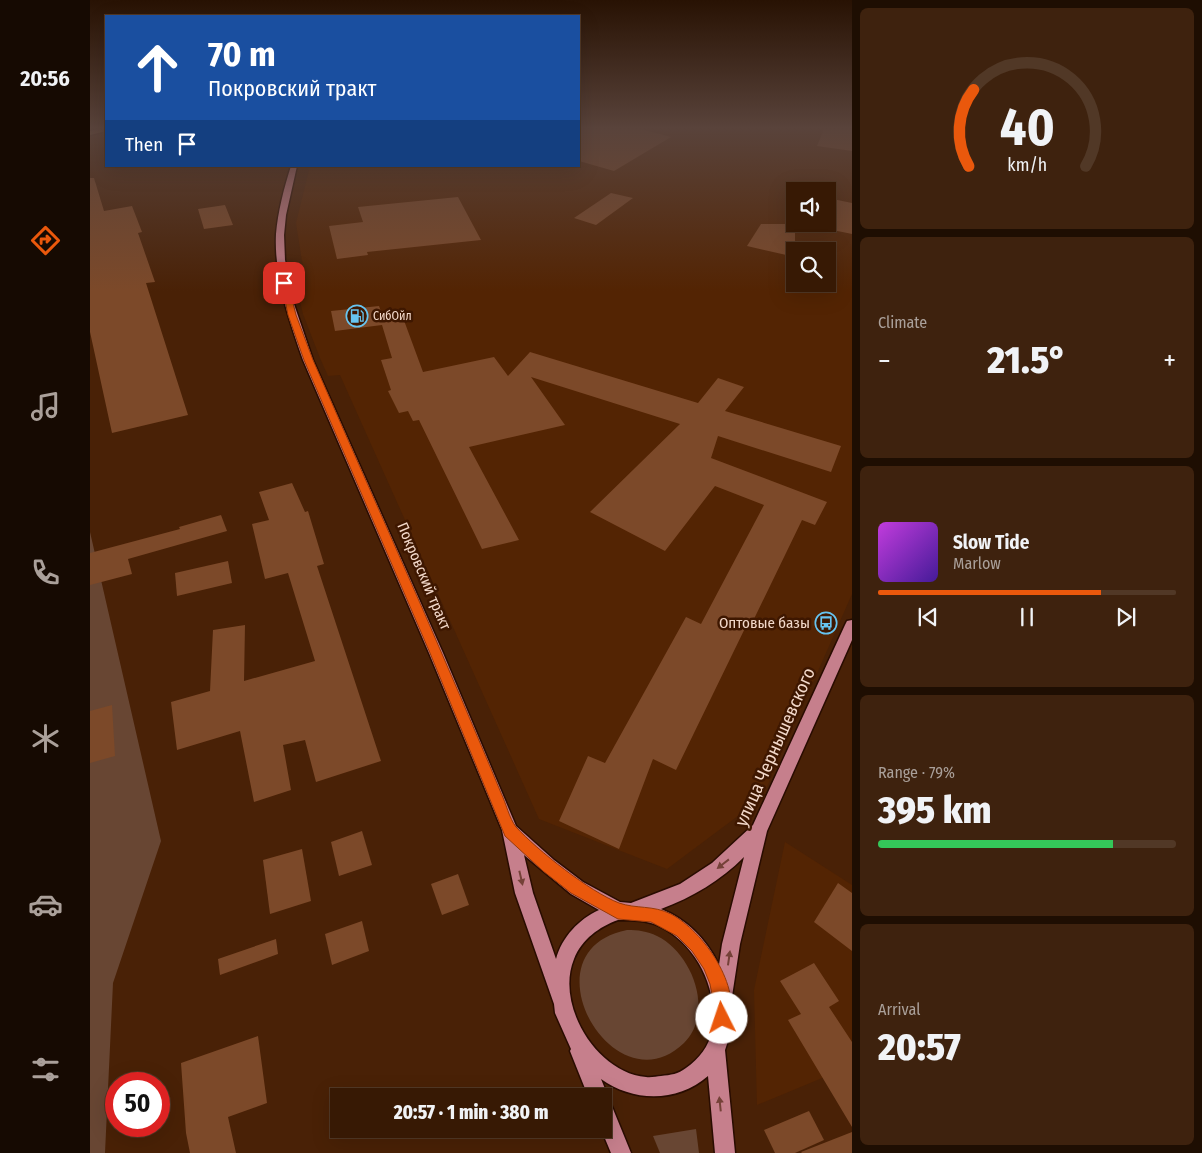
<!DOCTYPE html>
<html lang="en">
<head>
<meta charset="utf-8">
<style>
	:root { --surface:#371904; --page:#3e220e; --text:#f1f3f6; --muted:#aaa09a; --line:#513826; --accent:#ea580c }
	body { margin:0; font-family:"Fira Sans Condensed",sans-serif; background:var(--page); color:var(--text); height:100vh; display:flex; flex-direction:column; font-size:19px; white-space:nowrap }
	* { box-sizing:border-box; margin:0 }
	p { font-size:16px; color:var(--muted) }
	.icon { flex:none; width:28px; height:28px; fill:none; stroke:currentColor; stroke-width:2; stroke-linecap:round; stroke-linejoin:round }
	.map { position:relative; flex:1; overflow:hidden }
	.drawer { display:flex; flex-direction:column; gap:8px; padding:8px; background:#1e0e02; width:350px }
	.drawer>* { flex:none }
	.guide { position:absolute; left:15px; top:15px; width:475px; height:152px; border-radius:0px; box-shadow:0 5px 20px #0002,0 0 0 1px var(--line); background:#1a4fa0; color:#fff; overflow:hidden }
	.fabs { position:absolute; left:696px; top:182px; display:grid; gap:10px }
	.fabs a { display:grid; place-items:center; width:50px; height:50px; border-radius:0px; background:var(--surface); box-shadow:0 5px 20px #0002,0 0 0 1px var(--line); font-size:25px }
	.speed { position:absolute; left:15px; top:1072px; display:flex; gap:10px; font-size:25px; font-weight:700; text-align:center }
	.speed>* { display:grid; place-content:center; width:65px; height:65px; border-radius:50%; background:var(--surface); box-shadow:0 5px 20px #0002,0 0 0 1px var(--line); line-height:1 }
	.speed .limit { border:8px solid #d22; background:#fff; color:#111 }
	.pin { position:absolute; display:grid; place-items:center; width:42px; height:42px; color:#fff; margin:-21px; border-radius:10px; box-shadow:0 2px 8px #0006 }
	.me { position:absolute; width:55px; margin:-28px; rotate:356deg; stroke-linejoin:round; filter:drop-shadow(0 0 4px #0008) }
	.turn { display:flex; align-items:center; gap:18px; height:105px; padding:0 20px; font-size:22px }
	.turn .icon { width:65px; height:65px; stroke-width:2.5 }
	.turn b { display:block; font-size:35px; line-height:42px }
	.then { display:flex; align-items:center; height:48px; padding:0 20px; background:#0003; gap:10px; font-size:19px }
	.big { font-size:38px; font-weight:800; line-height:1.1 }
	.drawer .card { flex:1; display:flex; flex-direction:column; justify-content:center; gap:8px; min-width:0; padding:0 18px; border-radius:8px; background:var(--page) }
	.drawer .dial { align-items:center; gap:0 }
	.dial svg { height:130px; overflow:visible; fill:none; stroke:var(--line); stroke-width:7; stroke-linecap:round; text-anchor:middle }
	.dial text { fill:var(--text); stroke:none }
	.song { display:flex; align-items:center; gap:15px }
	.cover { width:60px; height:60px; border-radius:8px; background:linear-gradient(135deg,hsl(290 70% 55%),hsl(260 70% 35%)) }
	.played { height:5px; border-radius:2px; background:linear-gradient(90deg,var(--accent) 75%,var(--line) 75%) }
	.keys { display:flex; justify-content:space-around; direction:ltr }
	.heat { display:flex; justify-content:space-between; align-items:center; font-size:28px; direction:ltr }
	.charge { height:8px; border-radius:4px; background:linear-gradient(90deg,#34c759 79%,var(--line) 0) }
	.trip { position:absolute; left:240px; top:1088px; width:282px; height:50px; border-radius:0px; background:var(--surface); box-shadow:0 5px 20px #0002,0 0 0 1px var(--line); font-weight:800; line-height:50px; text-align:center }
	main { display:flex; flex:1; min-height:0 }
	.tabs { display:flex; flex-direction:column; width:90px; justify-content:space-around; align-items:center; background:#160a02; color:var(--muted) }
	.tabs .icon { width:35px; height:35px }
	.tabs .selected { color:var(--accent) }
	.tabs b { font-size:22px; color:var(--text) }
	.map>svg:first-child { display:block }
	.built { fill:#532403; fill-rule:evenodd }
	.green { fill:#684633 }
	.building { fill:#7c4929 }
	.lines { fill:none; stroke-linecap:round; stroke-linejoin:round }
	.minor-casing { stroke:#290c00; stroke-width:3 }
	.major-casing { stroke:#290c00; stroke-width:3 }
	.minor { fill:#a17257; fill-rule:evenodd }
	.major { fill:#c67f8c; fill-rule:evenodd }
	.oneway { fill:#744138 }
	.route { fill:#ea580c; stroke:#983908 }
	.labels { text-anchor:middle; dominant-baseline:central; stroke-width:5; stroke-linejoin:round; paint-order:stroke }
	.far-poi-label { font-size:12px; fill:#f3d9ca; stroke:#3e1700; text-anchor:start }
	.street-label { font-size:15px; fill:#f3d9ca; stroke:#3e1700 }
	.poi-label { font-size:15px; fill:#f3d9ca; stroke:#3e1700; text-anchor:end }
	.near-street-label { font-size:18px; fill:#f3d9ca; stroke:#3e1700 }
</style>
</head>
<body>
<main>
<nav class="tabs">
<b>20:56</b>
<svg class="icon selected" aria-label="directions" viewBox="0 0 24 24"><path d="M12 3l9 9-9 9-9-9zM9 14v-3h6M13 9l2 2-2 2"/></svg>
<svg class="icon" aria-label="music" viewBox="0 0 24 24"><path d="M9 18V5l10-2v13"/><circle cx="6" cy="18" r="3"/><circle cx="16" cy="16" r="3"/></svg>
<svg class="icon" aria-label="phone" viewBox="0 0 24 24"><path d="M5 4h4l2 5-3 2q2 4 5 5l2-3 5 2v4C11 20 4 13 5 4z"/></svg>
<svg class="icon" aria-label="climate" viewBox="0 0 24 24"><path d="M12 3v18M4 7l16 10M4 17L20 7"/></svg>
<svg class="icon" aria-label="car" viewBox="0 0 24 24"><path d="M5 17H2v-5l4-1 3-4h7l3 4 3 1v5h-3M9 17h6M6 11h13"/><circle cx="7" cy="17" r="2"/><circle cx="17" cy="17" r="2"/></svg>
<svg class="icon" aria-label="filters" viewBox="0 0 24 24"><path d="M4 7h16M4 17h16"/><circle cx="9" cy="7" r="2"/><circle cx="15" cy="17" r="2"/></svg>
</nav>
<div class="map">
<svg width="762" height="1153" viewBox="0 0 762 1153">
	<rect width="100%" height="100%" fill="#492106"/>
	<g class="built">
		<path d="M489 129H762V594L672 798 577 869 449 819 250 375 238 376 230 358 213 314 202 268 213 267 206 223 220 166H489ZM705 191H738V224H705ZM705 251H738V284H705Z"/>
		<path d="M695 842 762 885V1063L737 1076 667 1105 664 990Z"/>
	</g>
	<g class="green">
		<path d="M0 532 71 841 23 983 15 1153H0Z"/>
		<path d="M537 930C548 930 557 931 567 936 602 953 625 1012 594 1043 524 1111 432 951 537 930Z"/>
		<path d="M606 1129 609 1153H570L563 1136Z"/>
	</g>
	<g class="building">
		<path d="M489 129H551L581 137 524 171 489 161Z"/>
		<path d="M734 129H762V151L727 146Z"/>
		<path d="M0 178H4L14 211 42 206 52 232 48 233 65 282 56 283 98 415 22 433 0 332Z"/>
		<path d="M521 193 543 198 506 225 484 218Z"/>
		<path d="M368 197 391 240 277 252 278 255 247 259 239 226 273 222 268 207Z"/>
		<path d="M738 198 762 203V234L738 229Z"/>
		<path d="M135 205 143 225 114 229 108 209Z"/>
		<path d="M671 224H705V257L657 246Z"/>
		<path d="M289 306 293 317 312 315 333 372 404 357 418 376 440 352 608 403 628 378 654 387 635 411 751 446 741 472 628 436 621 458 737 502 725 525 712 520 663 621 659 620 586 770 563 759 529 849 469 821 498 756 515 763 596 617 611 624 674 505 625 486 575 551 500 512 590 424 441 377 475 425 379 447 429 540 392 549 329 420 323 421 318 411 309 413 298 391 301 390 291 360 302 358 292 325 245 331 241 311Z"/>
		<path d="M202 483 215 512 218 511 234 564 227 566 291 761 226 782 215 740 193 745 201 790 164 802 150 731 87 750 81 702 120 691 123 630 155 625 154 681 225 661 198 573 175 579 162 524 179 520 169 492Z"/>
		<path d="M131 515 137 531 38 559 42 574 0 585V553L90 529 89 527Z"/>
		<path d="M138 561 142 583 87 596 85 573Z"/>
		<path d="M22 705 25 756 0 763V711Z"/>
		<path d="M272 831 282 865 249 876 241 842Z"/>
		<path d="M212 849 221 901 180 914 173 860Z"/>
		<path d="M368 874 379 905 352 915 341 884Z"/>
		<path d="M748 883 762 893V951L724 922Z"/>
		<path d="M272 921 279 951 242 965 235 934Z"/>
		<path d="M186 939 188 954 130 975 128 959Z"/>
		<path d="M724 963 749 1001 739 1007 762 1042V1127L698 1020 711 1014 690 981Z"/>
		<path d="M168 1036 177 1103 138 1117 146 1153H100L96 1133 91 1063Z"/>
		<path d="M719 1111 734 1140 705 1153H685L674 1130Z"/>
		<path d="M762 1132V1153H712L711 1152Z"/>
	</g>
	<g class="lines">
		<g class="minor-casing">
			<path id="minor" d="M8 129 16 131 0 135V131Z"/>
		</g>
		<g class="major-casing">
			<path id="major" d="M201 166H207L196 215 194 235 195 260 204 304 223 360 353 653 426 826 464 860 493 882 530 902 541 903 590 884 622 863 663 825 755 625 757 621 762 620V640L677 831 650 944 641 1003V1032L635 1050 645 1153H625L618 1076C587 1103 543 1102 511 1079L518 1096 516 1102 521 1104 541 1153H521L511 1129H514V1096H498L480 1051 481 1049 465 1013 464 1004 425 893 412 830 339 653 213 360C199 320 184 277 186 234 188 211 194 188 201 166ZM434 855 481 894 509 910C489 919 472 937 466 959L443 893ZM654 857 632 944 629 965C616 939 598 920 571 909 603 897 630 881 654 857ZM528 920C541 920 557 920 569 926 607 944 629 990 622 1031 619 1046 609 1059 596 1068 588 1074 581 1075 571 1076 567 1076 561 1078 556 1077 507 1073 465 1005 484 959 492 939 509 927 528 920Z"/>
		</g>
		<use href="#minor" class="minor"/>
		<use href="#major" class="major"/>
	</g>
	<defs><path id="oneway-solid" d="M-6-.8H1V-3.2L6.5 0L1 3.2V.8H-6Z" transform="scale(1.25)"/></defs>
	<g class="oneway">
		<use href="#oneway-solid" transform="translate(633 864) rotate(142)"/>
		<use href="#oneway-solid" transform="translate(431 878) rotate(77)"/>
		<use href="#oneway-solid" transform="translate(639 958) rotate(-82)"/>
		<use href="#oneway-solid" transform="translate(630 1104) rotate(-96)"/>
	</g>
	<linearGradient id="sky" x2="0" y2="1"><stop stop-color="#281203"/><stop offset="0.44" stop-color="#59433b"/><stop offset="1" stop-color="#59433b" stop-opacity="0"/></linearGradient>
	<rect width="762" height="291" fill="url(#sky)"/>
	<path class="route" d="M191 281 198 283 206 315 223 360C272 473 323 585 371 698 384 729 398 761 411 793 416 803 419 818 426 827 447 850 500 892 529 903 546 909 563 905 581 914 613 931 653 987 638 1024L632 1026 626 1024 623 1018 624 1006 620 984 614 969 602 951 587 936 561 922 528 919 481 893 453 871 415 836 340 653 214 360 198 315Z"/>
	<defs>
		<g id="fuel-ring" transform="scale(1.125)"><circle r="9.5" fill="#3e1700" stroke="#67c4f0" stroke-width="1.5"/><path d="M-5.5-6h7V0h2V4h1.3V-2.5L3-4.5l.8-.8L6-3V5H2.5V1h-1V6h-7ZM-4.2-4.7v3.2H.2V-4.7Z" fill="#67c4f0"/></g>
		<g id="bus-ring" transform="scale(1.125)"><circle r="9.5" fill="#3e1700" stroke="#67c4f0" stroke-width="1.5"/><path d="M-5-6H5V4H4V6H2V4H-2V6H-4V4H-5ZM-3.5-4V0h7V-4ZM-3.5 1.2v1.5H-2V1.2ZM2 1.2v1.5H3.5V1.2Z" fill="#67c4f0"/></g>
	</defs>
	<g fill-rule="evenodd">
		<use href="#fuel-ring" x="267" y="316"/>
		<use href="#bus-ring" x="736" y="623"/>
	</g>
	<g class="labels">
		<g class="far-poi-label">
			<text x="283" y="316">СибОйл</text>
		</g>
		<g class="street-label">
			<text transform="translate(334 576) rotate(67)">Покровский тракт</text>
		</g>
		<g class="poi-label">
			<text x="720" y="623">Оптовые базы</text>
		</g>
		<g class="near-street-label">
			<text transform="translate(685 747) rotate(-66)">улица Чернышевского</text>
		</g>
	</g>
</svg>
<div class="fabs">
<a><svg class="icon" aria-label="sound" viewBox="0 0 24 24"><path d="M4 9h4l5-4v14l-5-4H4zM17 9q2 3 0 6"/></svg></a>
<a><svg class="icon" aria-label="search" viewBox="0 0 24 24"><circle cx="10" cy="10" r="6"/><path d="M15 15l6 6"/></svg></a>
</div>
<div class="speed"><div class="limit">50</div></div>
<div class="pin" style="left:194px;top:283px;background:#d93025"><svg class="icon" aria-label="arrive" viewBox="0 0 24 24"><path d="M6 21V4h12l-3 4 3 4H6"/></svg></div>
<svg class="me" style="left:632px;top:1018px" viewBox="-20 -20 40 40"><circle r="19" fill="#fff"/><path d="M0-13L10 11 0 6-10 11z" fill="#ea580c"/></svg>
<div class="trip">20:57 · 1 min · 380 m</div>
<div class="guide">
<div class="turn"><svg class="icon" aria-label="ahead" viewBox="0 0 24 24"><path d="M12 20V5M6 11l6-6 6 6"/></svg><div><b>70 m</b>Покровский тракт</div></div>
<div class="then">Then<svg class="icon" aria-label="arrive" viewBox="0 0 24 24"><path d="M6 21V4h12l-3 4 3 4H6"/></svg></div>
</div>
</div>
<section class="drawer">
<div class="card dial"><svg viewBox="0 0 100 80">
<path d="M14 69A42 42 0 1 1 86 69"/>
<path d="M14 69A42 42 0 0 1 17 22" stroke="#ea580c"/>
<text x="50" y="56" font-size="32" font-weight="700">40</text>
<text x="50" y="72" font-size="11">km/h</text>
</svg></div>
<div class="card"><p>Climate</p>
<div class="heat"><a>−</a><b class="big">21.5°</b><a>+</a></div>
</div>
<div class="card">
<div class="song"><i class="cover"></i><div><b>Slow Tide</b><p>Marlow</p></div></div>
<div class="played"></div>
<div class="keys"><svg class="icon" aria-label="previous" viewBox="0 0 24 24"><path d="M18 5L8 12l10 7zM5 5v14"/></svg><svg class="icon" aria-label="pause" viewBox="0 0 24 24"><path d="M8 5v14M16 5v14"/></svg><svg class="icon" aria-label="next" viewBox="0 0 24 24"><path d="M6 5l10 7-10 7zM19 5v14"/></svg></div>
</div>
<div class="card"><p>Range · 79%</p><b class="big">395 km</b><div class="charge"></div></div>
<div class="card"><p>Arrival</p><b class="big">20:57</b></div>
</section>
</main>
</body>
</html>
